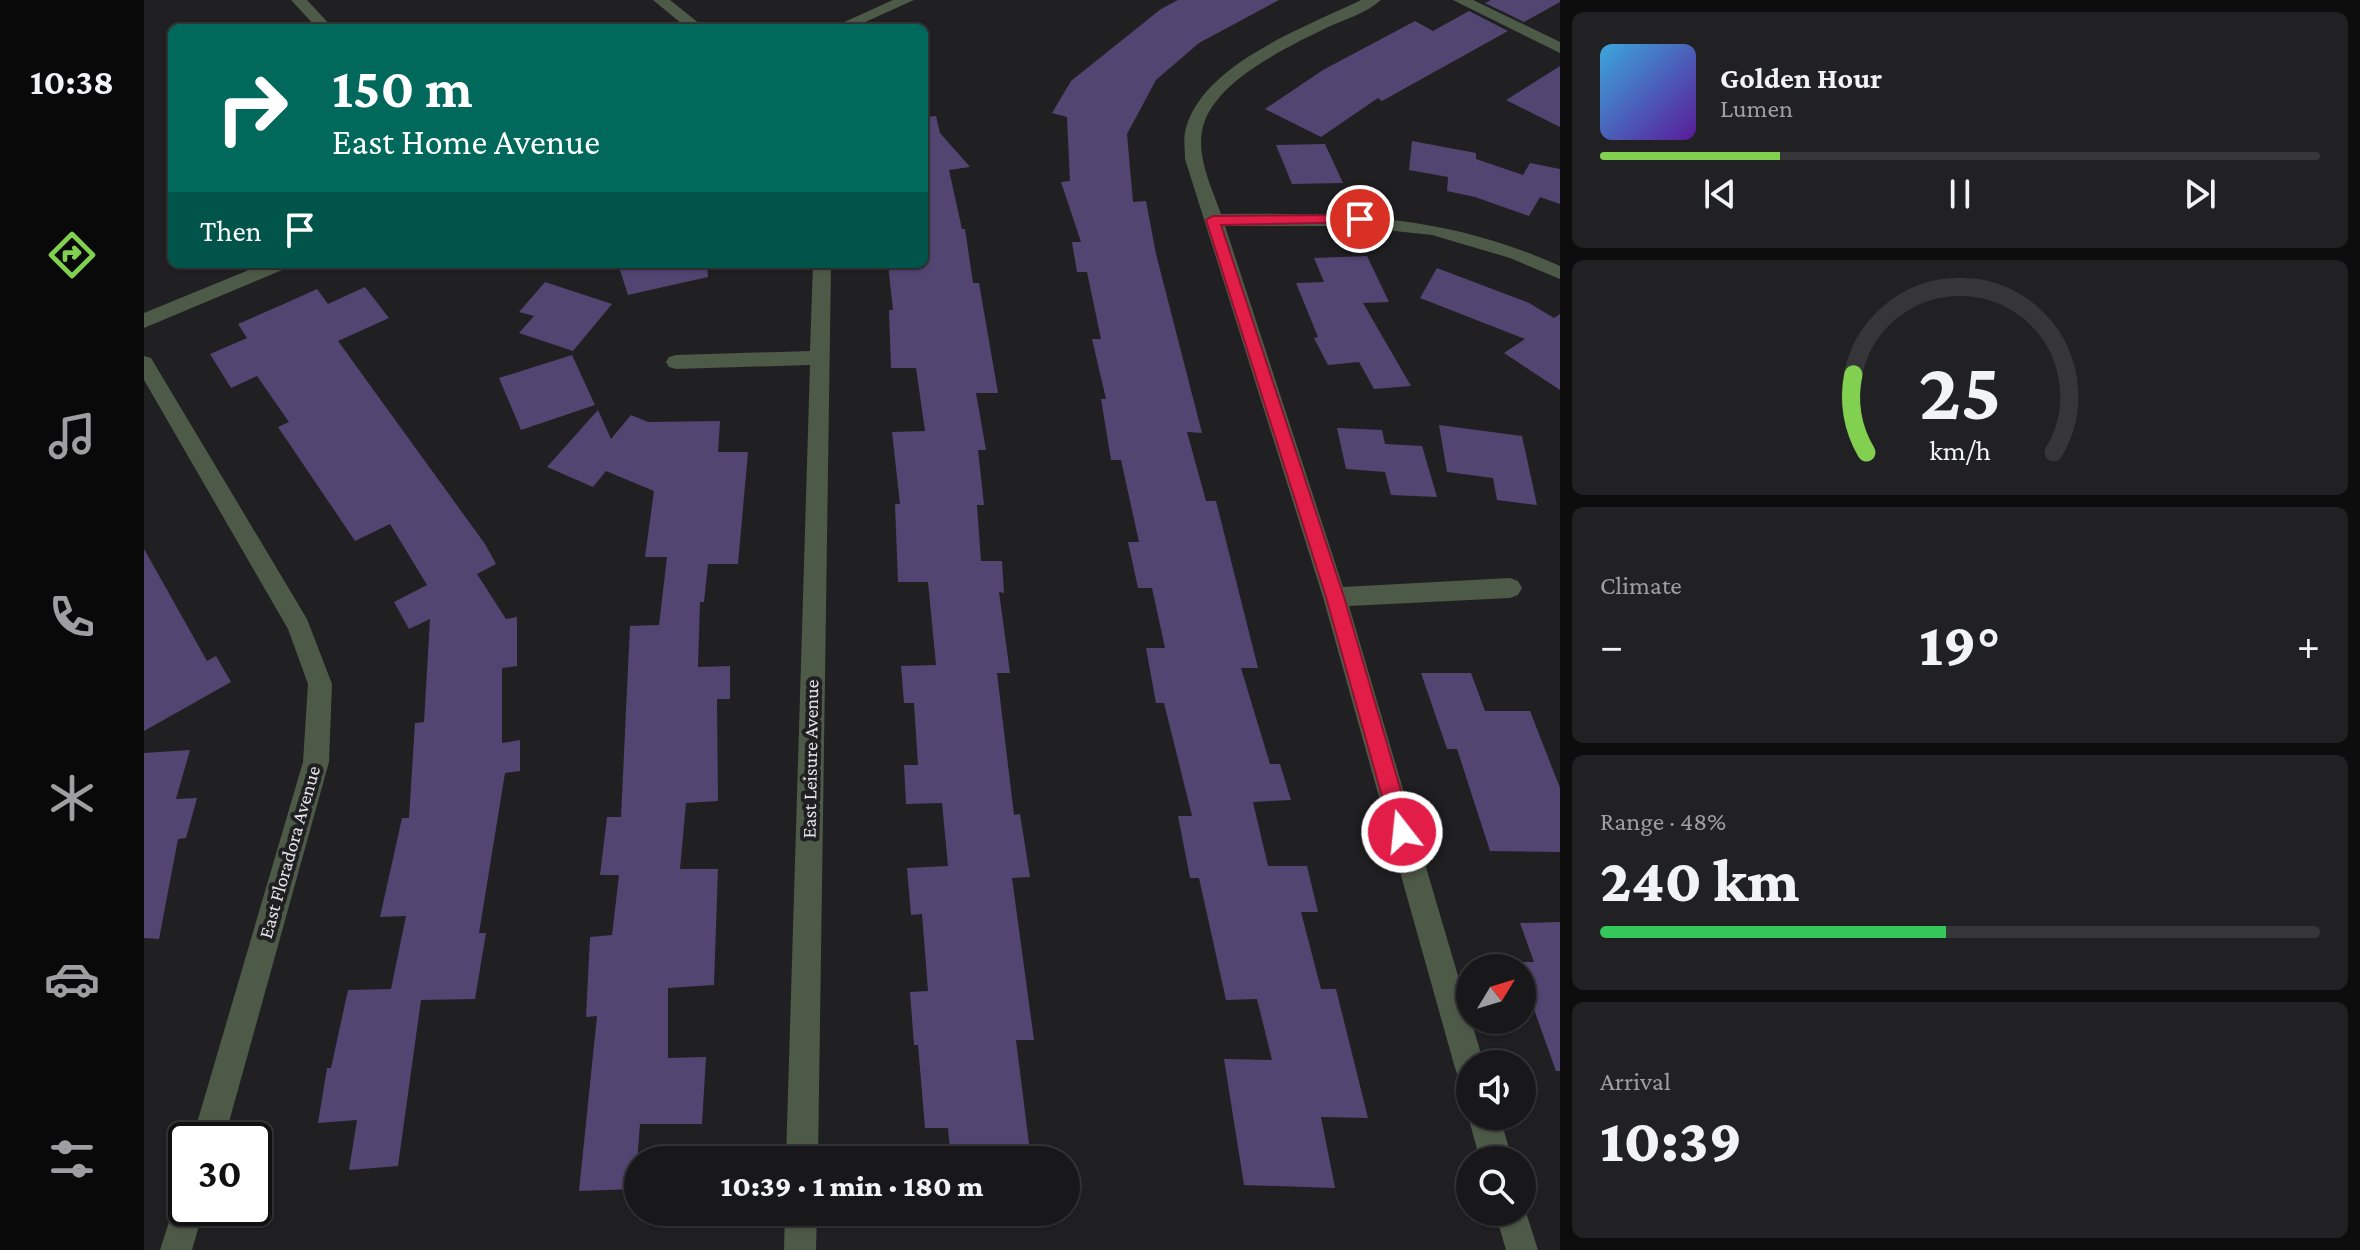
<!DOCTYPE html>
<html lang="en">
<head>
<meta charset="utf-8">
<style>
	:root { --surface:#18171a; --page:#212023; --text:#f1f3f6; --muted:#9f9fa2; --line:#363639; --accent:#81d050 }
	body { margin:0; font-family:"Crimson Pro",serif; background:var(--page); color:var(--text); height:100vh; display:flex; flex-direction:column; font-size:30px; white-space:nowrap }
	* { box-sizing:border-box; margin:0 }
	p { font-size:26px; color:var(--muted) }
	.icon { flex:none; width:44px; height:44px; fill:none; stroke:currentColor; stroke-width:2; stroke-linecap:round; stroke-linejoin:round }
	.map { position:relative; flex:1; overflow:hidden }
	.panel { display:flex; flex-direction:column; gap:12px; padding:12px; background:#0d0d0e; width:800px }
	.panel>* { flex:none }
	.hud { position:absolute; left:24px; top:24px; width:760px; height:244px; border-radius:12px; box-shadow:0 2px 6px #0004,0 0 0 2px var(--line); background:#00695c; color:#fff; overflow:hidden }
	.needle { width:52px; rotate:52deg }
	.controls { position:absolute; left:1312px; top:954px; display:grid; gap:16px }
	.controls a { display:grid; place-items:center; width:80px; height:80px; border-radius:50%; background:var(--surface); box-shadow:0 2px 6px #0004,0 0 0 2px var(--line); font-size:40px }
	.speed { position:absolute; left:24px; top:1122px; display:flex; gap:16px; font-size:40px; font-weight:700; text-align:center }
	.speed>* { display:grid; place-content:center; width:104px; height:104px; border-radius:50%; background:var(--surface); box-shadow:0 2px 6px #0004,0 0 0 2px var(--line); line-height:1 }
	.speed .limit { border:4px solid #111; border-radius:12px; background:#fff; color:#111 }
	.pin { position:absolute; display:grid; place-items:center; width:68px; height:68px; color:#fff; margin:-34px; border:4px solid #fff; border-radius:50%; box-shadow:0 2px 8px #0007 }
	.me { position:absolute; width:88px; margin:-44px; rotate:344deg; stroke-linejoin:round; filter:drop-shadow(0 0 6px #0008) }
	.turn { display:flex; align-items:center; gap:28px; height:168px; padding:0 32px; font-size:36px }
	.turn .icon { width:104px; height:104px; stroke-width:2.5 }
	.turn b { display:block; font-size:56px; line-height:68px }
	.then { display:flex; align-items:center; height:76px; padding:0 32px; background:#0003; gap:16px; font-size:30px }
	.big { font-size:60px; font-weight:800; line-height:1.1 }
	.panel .widget { flex:1; display:flex; flex-direction:column; justify-content:center; gap:12px; min-width:0; padding:0 28px; border-radius:12px; background:var(--page) }
	.panel .dial { align-items:center; gap:0 }
	.dial svg { height:208px; overflow:visible; fill:none; stroke:var(--line); stroke-width:7; stroke-linecap:round; text-anchor:middle }
	.dial text { fill:var(--text); stroke:none }
	.song { display:flex; align-items:center; gap:24px }
	.cover { width:96px; height:96px; border-radius:12px; background:linear-gradient(135deg,hsl(200 70% 55%),hsl(270 70% 35%)) }
	.played { height:8px; border-radius:4px; background:linear-gradient(90deg,var(--accent) 25%,var(--line) 25%) }
	.keys { display:flex; justify-content:space-around; direction:ltr }
	.heat { display:flex; justify-content:space-between; align-items:center; font-size:44px; direction:ltr }
	.charge { height:12px; border-radius:6px; background:linear-gradient(90deg,#34c759 48%,var(--line) 0) }
	.trip { position:absolute; left:480px; top:1146px; width:456px; height:80px; border-radius:40px; background:var(--surface); box-shadow:0 2px 6px #0004,0 0 0 2px var(--line); font-weight:800; line-height:80px; text-align:center }
	main { display:flex; flex:1; min-height:0 }
	.tabs { display:flex; flex-direction:column; width:144px; justify-content:space-around; align-items:center; background:#0a090a; color:var(--muted) }
	.tabs .icon { width:56px; height:56px }
	.tabs .on { color:var(--accent) }
	.tabs b { font-size:36px; color:var(--text) }
	.map>svg:first-child { display:block }
	.building { fill:#534572 }
	.lines { fill:none; stroke-linecap:round; stroke-linejoin:round }
	.street { fill:#4e5a48; fill-rule:evenodd }
	.route { fill:#e11d48; stroke:#92132f; stroke-width:2 }
	.labels { text-anchor:middle; dominant-baseline:central; stroke-width:8; stroke-linejoin:round; paint-order:stroke }
	.street-label { font-size:20px; fill:#e5e5e7; stroke:#201f22 }
</style>
</head>
<body>
<main>
<nav class="tabs">
<b>10:38</b>
<svg class="icon on" aria-label="directions" viewBox="0 0 24 24"><path d="M12 3l9 9-9 9-9-9zM9 14v-3h6M13 9l2 2-2 2"/></svg>
<svg class="icon" aria-label="music" viewBox="0 0 24 24"><path d="M9 18V5l10-2v13"/><circle cx="6" cy="18" r="3"/><circle cx="16" cy="16" r="3"/></svg>
<svg class="icon" aria-label="phone" viewBox="0 0 24 24"><path d="M5 4h4l2 5-3 2q2 4 5 5l2-3 5 2v4C11 20 4 13 5 4z"/></svg>
<svg class="icon" aria-label="climate" viewBox="0 0 24 24"><path d="M12 3v18M4 7l16 10M4 17L20 7"/></svg>
<svg class="icon" aria-label="car" viewBox="0 0 24 24"><path d="M5 17H2v-5l4-1 3-4h7l3 4 3 1v5h-3M9 17h6M6 11h13"/><circle cx="7" cy="17" r="2"/><circle cx="17" cy="17" r="2"/></svg>
<svg class="icon" aria-label="filters" viewBox="0 0 24 24"><path d="M4 7h16M4 17h16"/><circle cx="9" cy="7" r="2"/><circle cx="15" cy="17" r="2"/></svg>
</nav>
<div class="map">
<svg width="1416" height="1250" viewBox="0 0 1416 1250">
	<rect width="100%" height="100%" fill="#201f22"/>
	<g class="building">
		<path d="M1034 0H1135L1055 43 1012 80 983 134 989 202 1002 201 1012 254 1058 433 1043 432 1062 501H1072L1114 668H1097L1126 764H1136L1147 800 1109 802 1124 866H1163L1174 912H1157L1177 989H1192L1224 1118 1177 1117 1191 1188 1100 1185 1080 1059 1128 1060 1113 999 1082 1000 1055 878H1046L1034 816H1048L1020 703H1012L1002 648H1021L1008 588H994L984 542H995L977 460H967L957 399H962L948 339H957L943 272H933L928 242H937L917 182 926 181 923 117 908 113 927 81 1017 9Z"/>
		<path d="M1347 0H1416V2L1380 22 1341 3Z"/>
		<path d="M1325 11 1364 31 1238 101 1234 98 1177 137 1121 109 1179 70 1271 21 1289 31Z"/>
		<path d="M1416 66V127L1362 100Z"/>
		<path d="M780 114 782 117 792 116 796 133 826 167 805 170 818 229H821L829 283H835L854 393H832L842 450H834L840 505H833L837 561H858L860 593 855 592 866 673H853L870 815 876 814 886 877 868 878 890 1040H872L887 1160H807L804 1128H781L774 1045H770L766 992 784 991 778 914 767 915 763 868 804 866 798 803 762 804 760 765H774L770 703H760L757 666 792 665 784 582H754L751 504H756L748 432 781 431 772 368H747L745 310H749L744 264H780Z"/>
		<path d="M1268 141 1332 153V159L1379 175 1386 163 1416 169V204L1396 197 1385 216 1331 197 1303 191 1304 177 1265 170Z"/>
		<path d="M1181 144 1199 183 1148 184 1132 145Z"/>
		<path d="M1223 256 1245 302 1219 303 1267 386 1230 389 1215 362 1184 365 1170 338 1174 337 1152 283 1180 282 1170 258Z"/>
		<path d="M474 264H563L564 277 484 295Z"/>
		<path d="M1293 268 1385 303 1410 318 1416 314V390L1360 353 1381 339 1276 298Z"/>
		<path d="M401 282 468 304 429 351 375 333 390 316 375 312Z"/>
		<path d="M221 287 245 318 194 341 341 544 352 564 333 574 362 619 373 617V666L358 668V743L376 740V771L361 773 335 933H342L331 999 277 1000 254 1166 205 1170 213 1120 174 1123 183 1068H187L204 990 247 989 262 916 236 917 258 818H265L271 723 280 722 286 619 265 629 250 602 283 585 246 524 211 541 134 427 145 422 113 376 87 388 66 354 103 338 94 324 142 303 173 289 184 304Z"/>
		<path d="M428 355 451 405 377 430 355 378Z"/>
		<path d="M454 410 467 439 487 415 504 422 576 421 574 452H604L594 564H564L560 602H556L554 667 586 666V699H573L574 801 542 803 536 869H574L570 985 524 988V1058L562 1057 558 1124H496L491 1189 435 1191 453 1016 442 1017 446 937 468 935 475 875H456L463 817H477L486 626 515 625 523 557H501L510 491 462 471 449 487 403 467Z"/>
		<path d="M1295 425 1378 436 1393 505 1353 500 1349 478 1303 472Z"/>
		<path d="M1193 428 1238 430 1241 444 1278 446 1293 497 1247 495 1241 472 1202 469Z"/>
		<path d="M0 549 63 661 72 656 87 682 0 731Z"/>
		<path d="M1277 673H1327L1341 711H1386L1416 788V852L1346 851 1313 749H1303Z"/>
		<path d="M46 750 32 799 53 798 42 838 34 839 15 939 0 938V753Z"/>
		<path d="M1416 922V1071H1412L1387 1001H1378V962H1390L1376 923Z"/>
	</g>
	<g class="lines">
		<g class="street">
			<path d="M147 0H163L189 28H173Z"/>
			<path d="M509 0H526L561 28H543Z"/>
			<path d="M749 0H770L708 28H687Z"/>
			<path d="M1217 0H1237C1223 13 1199 20 1182 28 1142 48 1067 82 1058 131 1053 159 1068 188 1077 214 1201 213 1300 214 1416 266V279L1366 258 1288 235 1204 226H1081L1199 587 1366 578 1374 581 1378 588 1374 595 1366 598 1205 606 1340 1064H1326V1083L1315 1079 1311 1068 1179 597 1041 159C1041 149 1039 138 1042 128 1060 63 1162 27 1217 0Z"/>
			<path d="M1309 0H1329L1416 42V53Z"/>
			<path d="M119 264H145L143 268 0 328V313Z"/>
			<path d="M669 264H687L674 1160H642L666 365 532 369 525 367 522 362 525 357 532 355 666 351Z"/>
			<path d="M0 356 7 358 163 619 188 684 185 762 80 1140H48L159 762 164 684 144 629 0 380Z"/>
			<path d="M1326 1112V1116H1356L1368 1160H1336L1324 1116Z"/>
			<path d="M42 1193V1208H60L48 1250H16L33 1197Z"/>
			<path d="M1378 1200 1394 1250H1362L1351 1212H1378Z"/>
			<path d="M641 1212H673L672 1250H640Z"/>
		</g>
	</g>
	<path class="route" d="M1216 215 1223 219 1221 222 1077 225 1200 597 1269 832 1266 839 1258 842 1251 839 1248 832 1182 597 1062 220 1069 216Z"/>
	<g class="labels">
		<g class="street-label">
			<text transform="translate(666 759) rotate(-89)">East Leisure Avenue</text>
			<text transform="translate(145 852) rotate(-74)">East Floradora Avenue</text>
		</g>
	</g>
</svg>
<div class="controls">
<a><svg class="needle" viewBox="-14 -14 28 28"><path d="M0-13l5 13h-10z" fill="#e53935"/><path d="M0 13l5-13h-10z" fill="#9f9fa2"/></svg></a>
<a><svg class="icon" aria-label="sound" viewBox="0 0 24 24"><path d="M4 9h4l5-4v14l-5-4H4zM17 9q2 3 0 6"/></svg></a>
<a><svg class="icon" aria-label="search" viewBox="0 0 24 24"><circle cx="10" cy="10" r="6"/><path d="M15 15l6 6"/></svg></a>
</div>
<div class="speed"><div class="limit">30</div></div>
<div class="pin" style="left:1216px;top:219px;background:#d93025"><svg class="icon" aria-label="arrive" viewBox="0 0 24 24"><path d="M6 21V4h12l-3 4 3 4H6"/></svg></div>
<svg class="me" style="left:1258px;top:832px" viewBox="-20 -20 40 40"><circle r="17" fill="#e11d48" stroke="#fff" stroke-width="3"/><path d="M0-11L8 9 0 5-8 9z" fill="#fff"/></svg>
<div class="trip">10:39 · 1 min · 180 m</div>
<div class="hud">
<div class="turn"><svg class="icon" aria-label="right" viewBox="0 0 24 24"><path d="M7 20v-9h11M14 6l5 5-5 5"/></svg><div><b>150 m</b>East Home Avenue</div></div>
<div class="then">Then<svg class="icon" aria-label="arrive" viewBox="0 0 24 24"><path d="M6 21V4h12l-3 4 3 4H6"/></svg></div>
</div>
</div>
<section class="panel">
<div class="widget">
<div class="song"><i class="cover"></i><div><b>Golden Hour</b><p>Lumen</p></div></div>
<div class="played"></div>
<div class="keys"><svg class="icon" aria-label="previous" viewBox="0 0 24 24"><path d="M18 5L8 12l10 7zM5 5v14"/></svg><svg class="icon" aria-label="pause" viewBox="0 0 24 24"><path d="M8 5v14M16 5v14"/></svg><svg class="icon" aria-label="next" viewBox="0 0 24 24"><path d="M6 5l10 7-10 7zM19 5v14"/></svg></div>
</div>
<div class="widget dial"><svg viewBox="0 0 100 80">
<path d="M14 69A42 42 0 1 1 86 69"/>
<path d="M14 69A42 42 0 0 1 9 39" stroke="#81d050"/>
<text x="50" y="56" font-size="32" font-weight="700">25</text>
<text x="50" y="72" font-size="11">km/h</text>
</svg></div>
<div class="widget"><p>Climate</p>
<div class="heat"><a>−</a><b class="big">19°</b><a>+</a></div>
</div>
<div class="widget"><p>Range · 48%</p><b class="big">240 km</b><div class="charge"></div></div>
<div class="widget"><p>Arrival</p><b class="big">10:39</b></div>
</section>
</main>
</body>
</html>
